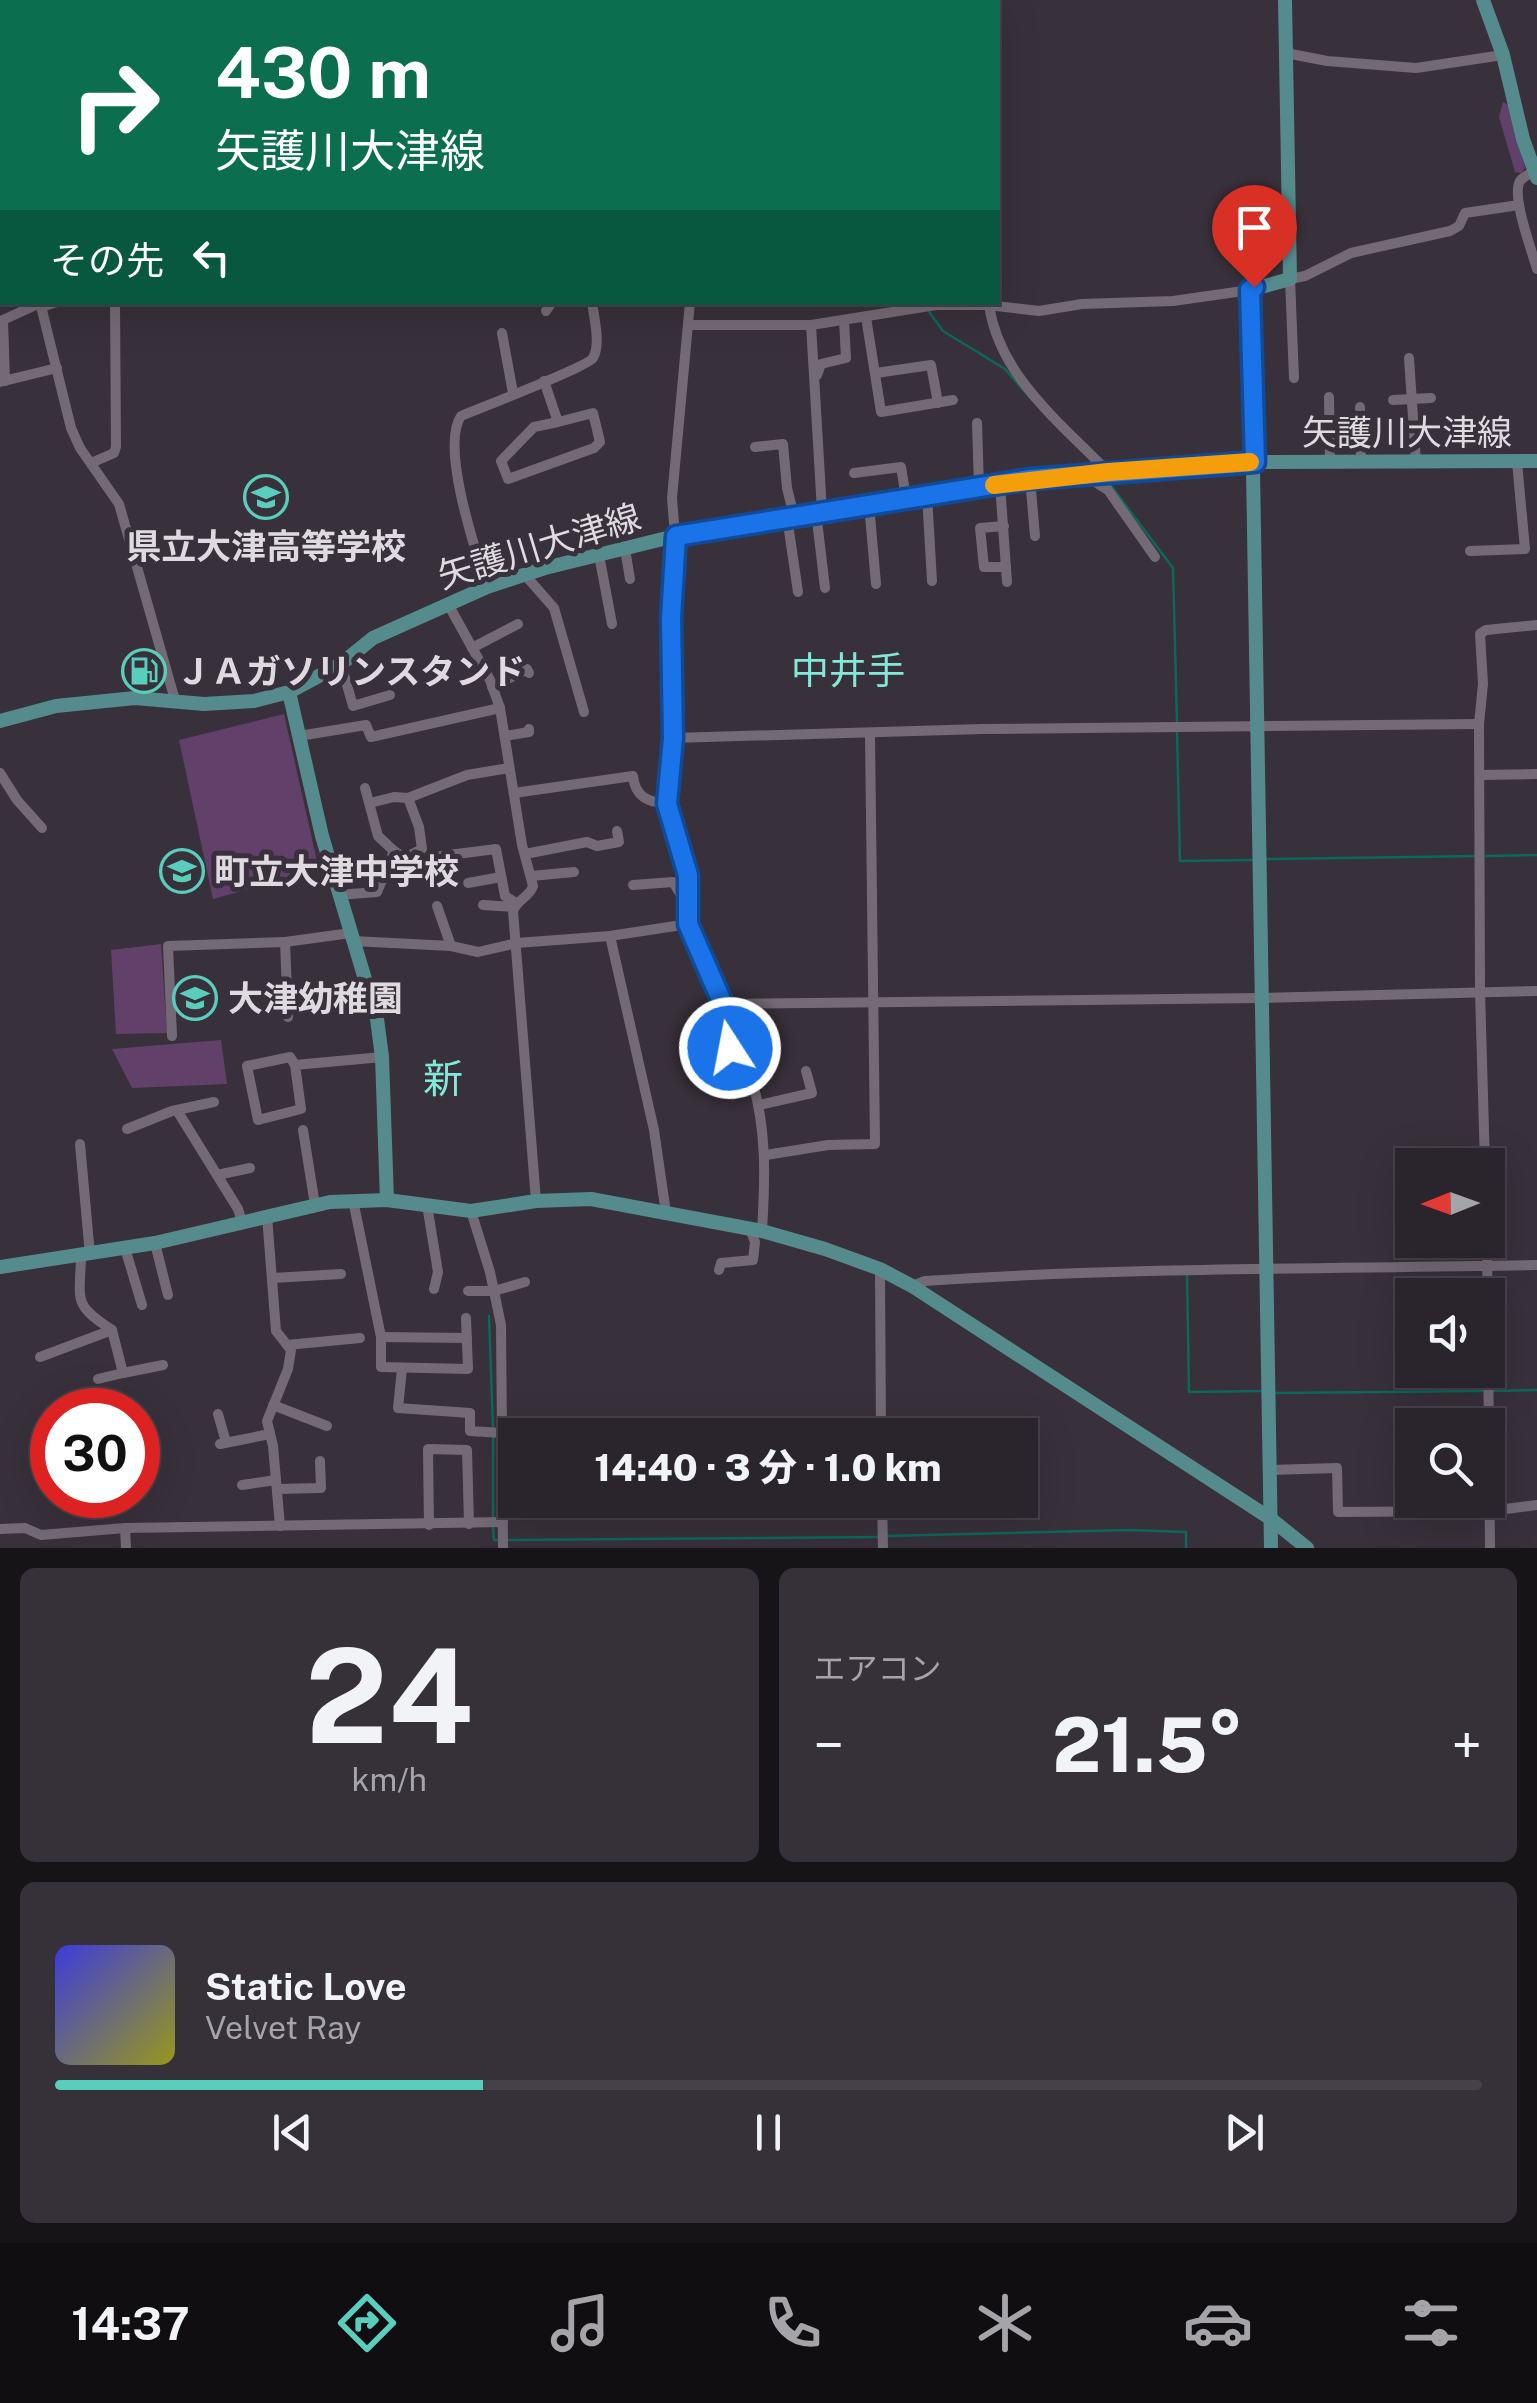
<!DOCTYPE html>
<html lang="ja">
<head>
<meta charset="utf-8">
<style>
	:root { --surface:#2a242c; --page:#363038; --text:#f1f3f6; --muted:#a5a4a9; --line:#464148; --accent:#5acebd }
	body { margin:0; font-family:"Public Sans","Noto Sans JP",sans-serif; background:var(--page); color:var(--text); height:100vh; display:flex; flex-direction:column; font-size:38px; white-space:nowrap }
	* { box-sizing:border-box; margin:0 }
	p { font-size:32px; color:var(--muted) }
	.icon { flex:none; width:55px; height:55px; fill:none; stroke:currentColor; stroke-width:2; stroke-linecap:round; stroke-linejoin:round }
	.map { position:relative; height:1548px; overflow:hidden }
	.side { display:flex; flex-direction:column; gap:20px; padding:20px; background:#171418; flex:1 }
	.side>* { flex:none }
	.top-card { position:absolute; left:0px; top:0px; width:1000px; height:305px; box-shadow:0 10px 40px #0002,0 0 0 2px var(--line); background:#0b6e4f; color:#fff; overflow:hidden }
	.needle { width:65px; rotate:269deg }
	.fabs { position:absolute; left:1395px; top:1148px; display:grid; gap:20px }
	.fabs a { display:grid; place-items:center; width:110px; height:110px; border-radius:0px; background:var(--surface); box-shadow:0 10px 40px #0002,0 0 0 2px var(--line); font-size:50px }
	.speed { position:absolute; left:30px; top:1388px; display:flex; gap:20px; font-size:50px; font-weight:700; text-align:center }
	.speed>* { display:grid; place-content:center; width:130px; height:130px; border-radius:50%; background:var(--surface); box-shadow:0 10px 40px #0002,0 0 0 2px var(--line); line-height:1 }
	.speed .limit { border:15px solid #d22; background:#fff; color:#111 }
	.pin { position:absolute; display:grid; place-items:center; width:85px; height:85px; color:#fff; margin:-102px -42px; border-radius:50% 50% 50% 0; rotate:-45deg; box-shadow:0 0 10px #0007 }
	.pin .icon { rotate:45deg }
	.me { position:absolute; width:110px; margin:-55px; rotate:349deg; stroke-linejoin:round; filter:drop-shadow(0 0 8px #0008) }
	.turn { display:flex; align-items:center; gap:35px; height:210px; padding:0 50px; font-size:45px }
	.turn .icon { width:130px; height:130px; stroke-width:2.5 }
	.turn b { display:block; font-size:70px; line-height:85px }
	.then { display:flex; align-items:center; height:95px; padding:0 50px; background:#0003; gap:20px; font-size:38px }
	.big { font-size:75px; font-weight:800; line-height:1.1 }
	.side .widget { flex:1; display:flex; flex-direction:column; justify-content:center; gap:15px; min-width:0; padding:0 35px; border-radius:15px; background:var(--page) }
	.side .dial { align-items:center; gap:0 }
	.dial b { font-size:130px; line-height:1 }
	.song { display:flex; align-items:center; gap:30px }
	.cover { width:120px; height:120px; border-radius:15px; background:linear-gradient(135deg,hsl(240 70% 55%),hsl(60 70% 35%)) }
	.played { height:10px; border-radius:5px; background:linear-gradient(90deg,var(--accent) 30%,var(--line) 30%) }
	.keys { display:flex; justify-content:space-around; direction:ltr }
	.heat { display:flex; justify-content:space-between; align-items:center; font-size:55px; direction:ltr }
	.side .tiles { flex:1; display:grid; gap:20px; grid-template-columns:1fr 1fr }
	.widget:last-child { grid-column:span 2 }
	.trip { position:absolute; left:498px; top:1418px; width:540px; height:100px; border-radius:0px; background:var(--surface); box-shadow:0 10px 40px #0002,0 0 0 2px var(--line); font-weight:800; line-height:100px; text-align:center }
	.tab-bar { display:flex; height:160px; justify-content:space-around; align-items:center; background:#110e12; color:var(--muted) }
	.tab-bar .icon { width:70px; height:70px }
	.tab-bar .on { color:var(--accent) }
	.tab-bar b { font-size:45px; color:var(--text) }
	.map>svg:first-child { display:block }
	.green { fill:#614069 }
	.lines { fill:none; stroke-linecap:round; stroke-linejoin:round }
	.stream { stroke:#0c685d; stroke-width:2.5 }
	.street { stroke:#746a76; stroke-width:10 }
	.secondary { stroke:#568b8d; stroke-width:14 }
	.route-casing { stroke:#114b97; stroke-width:25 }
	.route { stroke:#1a73e8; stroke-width:18 }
	.slow { stroke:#f59e0b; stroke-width:18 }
	.labels { text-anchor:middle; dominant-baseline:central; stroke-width:10; stroke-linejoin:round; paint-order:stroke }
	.street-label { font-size:35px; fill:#dfdae0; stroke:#38303a }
	.poi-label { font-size:35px; font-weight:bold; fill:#dfdae0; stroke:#38303a; text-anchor:start }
	.neighbourhood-label { font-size:38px; fill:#82e9d8; stroke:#38303a }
	.quarter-label { font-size:40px; fill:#82e9d8; stroke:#38303a }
</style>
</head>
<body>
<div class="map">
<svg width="1537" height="1548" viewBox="0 0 1537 1548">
	<rect width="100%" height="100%" fill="#38303a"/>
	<g class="green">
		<path d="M1503 102 1510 106 1525 168 1521 173 1515 172 1499 117Z"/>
		<path d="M284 714 319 870 213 899 179 740Z"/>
		<path d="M161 944 167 1033 116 1034 111 950Z"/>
		<path d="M221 1040 227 1084 132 1088 112 1049Z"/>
	</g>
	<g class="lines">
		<g class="stream">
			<path d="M0 25 2 26"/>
			<path d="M927 309 943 331 1005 369 1032 400"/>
			<path d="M1106 479 1173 568 1177 723"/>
			<path d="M1177 731 1180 861 1253 860"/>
			<path d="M1486 856 1537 855"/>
			<path d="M1266 859 1478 856"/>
			<path d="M1187 1276 1189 1392 1264 1391"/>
			<path d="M489 1316 493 1429"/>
			<path d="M1494 1391 1537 1390"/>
			<path d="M1274 1393 1483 1391"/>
			<path d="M493 1437V1519"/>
			<path d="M493 1527 494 1540H498"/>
			<path d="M886 1536 1129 1530 1186 1532V1548"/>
			<path d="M506 1540 878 1537"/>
		</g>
		<g class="street">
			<path d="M1286 53 1327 61 1416 68 1503 55"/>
			<path d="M0 70 2 69"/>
			<path d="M1533 172C1529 174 1523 177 1520 181 1511 196 1532 251 1537 269"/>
			<path d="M0 175 2 174"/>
			<path d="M0 194 2 201"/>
			<path d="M40 302 71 428 80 448 119 504 175 700"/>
			<path d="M690 302 672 498 675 536 671 618 673 738 667 804 688 875V924L723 1004 720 1011 739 1085 753 1084C767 1133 765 1181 762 1231"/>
			<path d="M989 305C999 376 1061 423 1108 472"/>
			<path d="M41 307 57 302"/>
			<path d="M546 311 552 302"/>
			<path d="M866 317 881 412 953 400"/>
			<path d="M688 325H811L936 305H987L1039 311 1082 304 1173 301 1250 290"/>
			<path d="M811 325 822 511"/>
			<path d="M502 333 513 393"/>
			<path d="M1409 358 1416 462"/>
			<path d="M876 373 931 365 938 403"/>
			<path d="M817 375 821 364 846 358 844 320"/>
			<path d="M1294 378 1290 279 1305 276 1351 253 1450 231 1459 226 1465 213 1519 205"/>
			<path d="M5 381 3 320 40 303"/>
			<path d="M544 381 558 422 593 413 600 442 594 448 508 479 501 461 534 427 558 422"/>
			<path d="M0 382 57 368"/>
			<path d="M1329 397 1330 462"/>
			<path d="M1393 400 1431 398"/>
			<path d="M1360 407 1361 462"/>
			<path d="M977 423 979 487"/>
			<path d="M755 447 783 444 787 488 794 516"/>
			<path d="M91 463 114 453 116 447 115 302"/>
			<path d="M854 473 901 467 906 498"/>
			<path d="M1084 475 1108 490 1155 557"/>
			<path d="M1030 479 1035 536"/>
			<path d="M1000 484 1007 582"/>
			<path d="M927 495 932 581"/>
			<path d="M869 504 876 584"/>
			<path d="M816 512 825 588"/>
			<path d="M787 517 798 592"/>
			<path d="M1004 526 980 528 984 567H1006"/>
			<path d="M625 549 630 579"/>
			<path d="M1470 551 1525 549 1517 462"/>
			<path d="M599 555 612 624"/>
			<path d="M525 575 554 608 584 712"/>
			<path d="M487 587C476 552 440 446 461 416 480 408 587 367 593 358 601 344 594 318 592 302"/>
			<path d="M448 604 490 680 500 708 522 845 533 886C530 897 517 899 513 911L536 1201"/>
			<path d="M472 648 518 624"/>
			<path d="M341 664 353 706 390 695"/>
			<path d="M492 687 527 669 529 673"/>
			<path d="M299 736 366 725 371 737 500 708"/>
			<path d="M505 736 529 732V729"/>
			<path d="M673 738 982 729 1479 724"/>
			<path d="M0 773 17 800 42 828"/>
			<path d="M1481 775 1537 774"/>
			<path d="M365 788 378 836 394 851"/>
			<path d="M514 793 633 776C635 797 648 802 667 804"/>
			<path d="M370 803 394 797 408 798 467 775 509 768"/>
			<path d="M525 854 587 842 597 846 619 842 617 831"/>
			<path d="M441 856 496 849 505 896 516 903"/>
			<path d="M531 876 574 872"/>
			<path d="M468 883 501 877"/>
			<path d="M633 885 673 882 688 907"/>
			<path d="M338 895 377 892 394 851 405 858 422 849 419 827 408 798"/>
			<path d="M483 905 515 907"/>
			<path d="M437 906 451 946"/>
			<path d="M610 936 654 1130 666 1213"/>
			<path d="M353 941 451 946 478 952 517 943 610 936 688 924"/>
			<path d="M322 998 370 992"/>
			<path d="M723 1004 1260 998 1537 991"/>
			<path d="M288 1017 285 942 351 933"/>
			<path d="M172 1036 168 946 285 942"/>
			<path d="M295 1065 301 1109 258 1120 247 1066 290 1057 295 1065 382 1057"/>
			<path d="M759 1105 812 1093 806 1071"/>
			<path d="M178 1112 238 1209 242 1222"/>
			<path d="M127 1129 172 1111 214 1102"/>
			<path d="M303 1130 315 1205"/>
			<path d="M80 1144 90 1255"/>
			<path d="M766 1155 828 1145 875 1144 870 735"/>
			<path d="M1485 1165 1480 991 1479 724 1483 684 1480 634 1486 630 1537 625"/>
			<path d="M217 1175 250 1168"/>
			<path d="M353 1200 381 1337V1367L468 1369 466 1318"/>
			<path d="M427 1205 438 1272 434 1289"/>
			<path d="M471 1211 490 1272 501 1325 503 1548"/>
			<path d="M267 1216 276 1331 291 1350 288 1369 267 1421 273 1446 280 1526"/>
			<path d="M1487 1240 1490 1548"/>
			<path d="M155 1243 168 1295"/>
			<path d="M125 1248 142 1305"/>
			<path d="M81 1256C80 1301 72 1304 112 1330L123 1373 98 1379"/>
			<path d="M880 1269 881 1435"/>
			<path d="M719 1270 721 1263 753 1260 755 1242 750 1229"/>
			<path d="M273 1278 341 1274"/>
			<path d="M912 1286 925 1281C1129 1267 1333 1269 1537 1265"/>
			<path d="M468 1291H494L525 1282"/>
			<path d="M381 1337 467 1338"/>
			<path d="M287 1345 360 1338"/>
			<path d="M40 1357 112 1330"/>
			<path d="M402 1369 398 1408 470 1413V1431L502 1433"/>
			<path d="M123 1373 163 1365"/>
			<path d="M273 1405 327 1426"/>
			<path d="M218 1414 226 1442"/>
			<path d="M220 1444 270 1434"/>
			<path d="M1270 1470 1337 1468 1338 1512 1490 1511 1537 1505"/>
			<path d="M242 1485 276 1480"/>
			<path d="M277 1489 321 1488 320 1461"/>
			<path d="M882 1500 883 1548"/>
			<path d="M429 1525 428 1449 467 1450 469 1524"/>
			<path d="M125 1528 126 1548"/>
			<path d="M0 1529 25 1528 41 1535 125 1528 503 1522"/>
		</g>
		<g class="secondary">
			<path d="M1483 0 1503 55 1523 139 1537 178"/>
			<path d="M289 692 322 836 377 1019 382 1057 387 1200"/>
			<path d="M0 721 56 706 135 698 204 704 254 701 289 692 341 664 373 638 487 587 545 568 675 536 794 516 1030 479 1178 466 1255 462 1537 461"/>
			<path d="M0 1267 155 1243 330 1202 387 1200 471 1211 536 1201 591 1199 762 1231 825 1249 880 1269 912 1286 1271 1519 1307 1548"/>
			<path d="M1271 1548 1250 290 1290 279 1285 0"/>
		</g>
	</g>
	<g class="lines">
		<g class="route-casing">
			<path id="route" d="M730 1048 720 1012 723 1004 688 924V875L667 804 673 738 671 618 676 536 1030 479 1255 462 1250 290 1254 287"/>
		</g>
		<use href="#route" class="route"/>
		<path class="slow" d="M994 485 1108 472 1250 462"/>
	</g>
	<defs>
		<g id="school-ring" transform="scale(2.25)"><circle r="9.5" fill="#38303a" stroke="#5acebd" stroke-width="1.5"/><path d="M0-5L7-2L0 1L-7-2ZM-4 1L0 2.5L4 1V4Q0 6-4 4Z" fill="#5acebd"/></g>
		<g id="fuel-ring" transform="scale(2.25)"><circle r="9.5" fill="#38303a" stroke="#5acebd" stroke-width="1.5"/><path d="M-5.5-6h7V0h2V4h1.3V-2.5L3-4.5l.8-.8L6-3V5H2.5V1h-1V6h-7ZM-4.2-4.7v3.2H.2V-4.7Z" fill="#5acebd"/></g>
	</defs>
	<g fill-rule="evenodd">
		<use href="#school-ring" x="266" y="497"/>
		<use href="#fuel-ring" x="144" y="671"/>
		<use href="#school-ring" x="182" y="871"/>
		<use href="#school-ring" x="195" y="998"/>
	</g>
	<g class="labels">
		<g class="street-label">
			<text x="1407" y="432">矢護川大津線</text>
			<text transform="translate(539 546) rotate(-17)">矢護川大津線</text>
		</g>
		<g class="poi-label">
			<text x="266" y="546" text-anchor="middle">県立大津高等学校</text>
			<text x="176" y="671">ＪＡガソリンスタンド</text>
			<text x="214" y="871">町立大津中学校</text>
			<text x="228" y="998">大津幼稚園</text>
		</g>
		<g class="neighbourhood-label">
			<text x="848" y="670">中井手</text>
		</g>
		<g class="quarter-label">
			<text x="443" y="1078">新</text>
		</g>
	</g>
</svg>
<div class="fabs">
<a><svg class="needle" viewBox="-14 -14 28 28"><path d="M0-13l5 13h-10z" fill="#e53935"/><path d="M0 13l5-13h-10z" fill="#a5a4a9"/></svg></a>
<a><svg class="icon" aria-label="sound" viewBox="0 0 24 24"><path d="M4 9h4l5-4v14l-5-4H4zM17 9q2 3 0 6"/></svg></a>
<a><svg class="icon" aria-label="search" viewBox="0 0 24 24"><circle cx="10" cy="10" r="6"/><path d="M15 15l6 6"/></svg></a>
</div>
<div class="speed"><div class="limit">30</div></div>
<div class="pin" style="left:1254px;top:287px;background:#d93025"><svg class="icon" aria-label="arrive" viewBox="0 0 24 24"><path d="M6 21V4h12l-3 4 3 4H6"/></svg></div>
<svg class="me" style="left:730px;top:1048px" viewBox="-20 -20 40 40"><circle r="17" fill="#1a73e8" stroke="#fff" stroke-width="3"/><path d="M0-11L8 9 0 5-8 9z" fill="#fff"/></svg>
<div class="trip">14:40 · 3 分 · 1.0 km</div>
<div class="top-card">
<div class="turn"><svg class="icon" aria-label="right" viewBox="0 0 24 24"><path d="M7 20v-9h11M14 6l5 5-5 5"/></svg><div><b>430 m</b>矢護川大津線</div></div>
<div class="then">その先<svg class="icon" aria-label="left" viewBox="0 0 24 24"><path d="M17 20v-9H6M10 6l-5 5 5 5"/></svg></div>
</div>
</div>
<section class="side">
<div class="tiles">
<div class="widget dial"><b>24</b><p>km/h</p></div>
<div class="widget"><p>エアコン</p>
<div class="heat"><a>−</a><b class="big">21.5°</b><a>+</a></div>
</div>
<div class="widget">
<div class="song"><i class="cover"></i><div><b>Static Love</b><p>Velvet Ray</p></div></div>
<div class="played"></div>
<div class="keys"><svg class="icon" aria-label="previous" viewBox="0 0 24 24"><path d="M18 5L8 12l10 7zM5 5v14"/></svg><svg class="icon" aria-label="pause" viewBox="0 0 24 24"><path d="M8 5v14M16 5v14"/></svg><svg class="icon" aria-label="next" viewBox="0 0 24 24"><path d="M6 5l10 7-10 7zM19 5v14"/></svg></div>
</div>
</div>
</section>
<nav class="tab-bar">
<b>14:37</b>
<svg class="icon on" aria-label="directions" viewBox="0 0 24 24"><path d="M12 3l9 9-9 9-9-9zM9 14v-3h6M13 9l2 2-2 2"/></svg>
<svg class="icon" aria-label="music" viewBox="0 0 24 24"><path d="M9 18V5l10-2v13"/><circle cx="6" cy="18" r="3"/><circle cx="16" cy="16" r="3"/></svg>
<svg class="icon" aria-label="phone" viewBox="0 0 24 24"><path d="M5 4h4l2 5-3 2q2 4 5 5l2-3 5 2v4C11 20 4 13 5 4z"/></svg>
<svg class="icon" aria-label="climate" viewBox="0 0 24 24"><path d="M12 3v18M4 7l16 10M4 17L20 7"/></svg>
<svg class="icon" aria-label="car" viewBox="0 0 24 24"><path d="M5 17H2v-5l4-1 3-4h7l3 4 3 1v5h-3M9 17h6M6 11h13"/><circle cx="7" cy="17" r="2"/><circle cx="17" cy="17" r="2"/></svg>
<svg class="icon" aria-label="filters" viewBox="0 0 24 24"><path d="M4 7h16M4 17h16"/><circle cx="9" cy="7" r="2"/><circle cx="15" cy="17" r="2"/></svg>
</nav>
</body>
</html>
